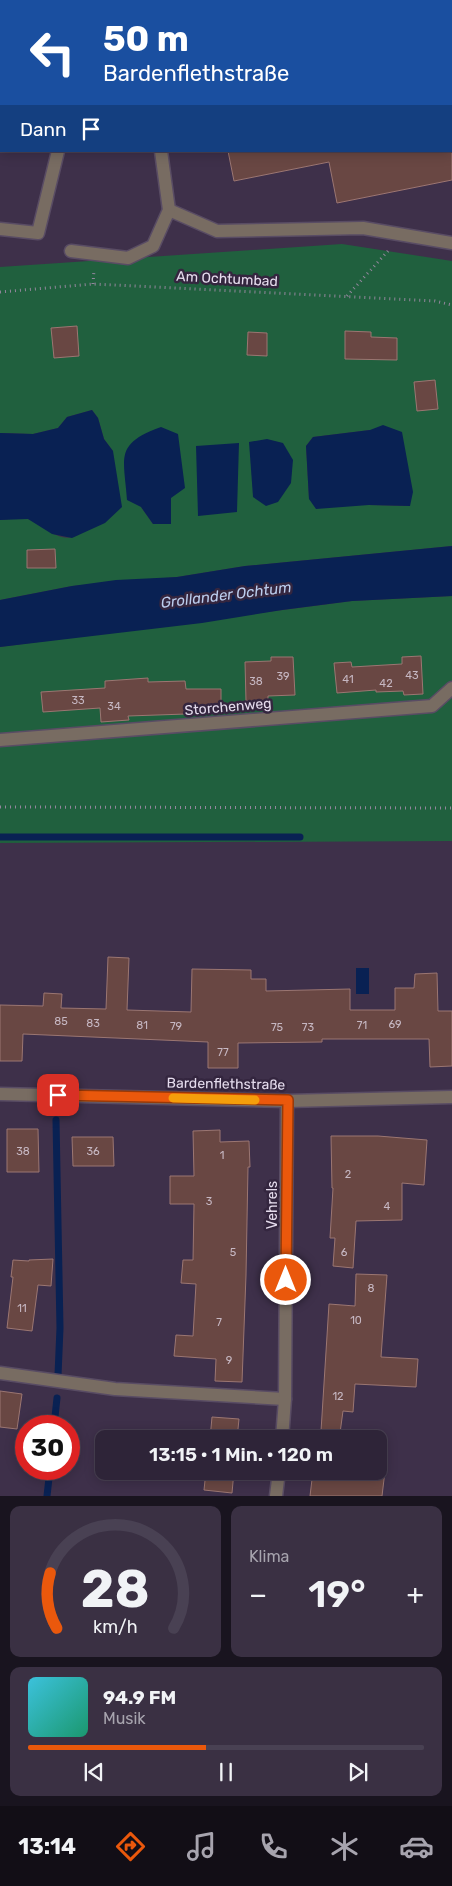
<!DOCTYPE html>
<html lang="de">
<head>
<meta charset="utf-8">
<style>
	:root { --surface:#2e2438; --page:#3a3043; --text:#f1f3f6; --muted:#a7a4ae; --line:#494153; --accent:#ea580c }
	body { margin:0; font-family:Rubik,sans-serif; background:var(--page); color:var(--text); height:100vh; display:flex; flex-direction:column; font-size:19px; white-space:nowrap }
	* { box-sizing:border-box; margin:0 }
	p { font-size:16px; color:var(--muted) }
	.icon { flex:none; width:28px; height:28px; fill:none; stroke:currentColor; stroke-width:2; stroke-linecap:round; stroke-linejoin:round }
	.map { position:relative; height:1496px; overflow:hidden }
	.details { display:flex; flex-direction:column; gap:10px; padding:10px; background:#19141f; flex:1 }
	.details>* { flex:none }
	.banner { position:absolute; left:0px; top:0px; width:452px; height:152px; box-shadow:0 2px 12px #0003,0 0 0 1px var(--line); background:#1a4fa0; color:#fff; overflow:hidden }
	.speed { position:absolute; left:15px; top:1415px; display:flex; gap:10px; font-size:25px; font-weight:700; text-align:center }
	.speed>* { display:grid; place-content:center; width:65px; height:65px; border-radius:50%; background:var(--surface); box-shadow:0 2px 12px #0003,0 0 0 1px var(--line); line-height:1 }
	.speed .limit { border:8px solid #d22; background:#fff; color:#111 }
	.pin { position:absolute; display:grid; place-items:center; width:42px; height:42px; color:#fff; margin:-21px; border-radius:10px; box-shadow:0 2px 8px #0006 }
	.me { position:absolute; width:55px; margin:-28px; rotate:0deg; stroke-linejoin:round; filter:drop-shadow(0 0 4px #0008) }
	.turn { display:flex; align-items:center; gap:18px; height:105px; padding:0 20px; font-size:22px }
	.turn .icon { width:65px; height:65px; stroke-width:2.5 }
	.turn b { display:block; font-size:35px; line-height:42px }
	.then { display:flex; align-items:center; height:48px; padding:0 20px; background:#0003; gap:10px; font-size:19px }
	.big { font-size:38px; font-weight:600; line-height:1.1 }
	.details .card { flex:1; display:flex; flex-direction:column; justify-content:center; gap:8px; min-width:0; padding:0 18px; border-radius:10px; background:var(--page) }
	.details .dial { align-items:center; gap:0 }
	.dial svg { height:130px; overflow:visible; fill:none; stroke:var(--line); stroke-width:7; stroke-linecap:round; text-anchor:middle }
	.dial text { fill:var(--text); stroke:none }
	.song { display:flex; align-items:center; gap:15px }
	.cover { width:60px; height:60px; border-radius:8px; background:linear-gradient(135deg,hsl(190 70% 55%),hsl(160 70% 35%)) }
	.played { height:5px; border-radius:2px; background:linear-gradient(90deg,var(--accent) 45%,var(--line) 45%) }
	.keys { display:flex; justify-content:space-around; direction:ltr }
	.heat { display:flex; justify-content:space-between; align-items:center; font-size:28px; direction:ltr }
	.details .tiles { flex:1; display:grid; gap:10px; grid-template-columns:1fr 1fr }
	.card:last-child { grid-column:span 2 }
	.trip { position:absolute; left:95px; top:1430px; width:292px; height:50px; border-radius:10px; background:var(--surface); box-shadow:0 2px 12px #0003,0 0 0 1px var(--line); font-weight:600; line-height:50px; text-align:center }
	.tabs { display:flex; height:80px; justify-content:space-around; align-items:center; background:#120e16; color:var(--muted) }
	.tabs .icon { width:35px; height:35px }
	.tabs .active { color:var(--accent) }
	.tabs b { font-size:22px; color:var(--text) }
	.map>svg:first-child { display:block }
	.green { fill:#20603e; fill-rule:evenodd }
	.water { fill:#092153 }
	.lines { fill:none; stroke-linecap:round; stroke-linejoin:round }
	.stream { stroke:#092153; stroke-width:7 }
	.building { fill:#694743; stroke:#9b7672 }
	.minor-casing { stroke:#594c64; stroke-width:15 }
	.path { stroke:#93879d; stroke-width:3; stroke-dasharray:1 4; stroke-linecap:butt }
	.minor { stroke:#786c62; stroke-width:12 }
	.route-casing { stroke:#983908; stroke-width:12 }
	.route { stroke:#ea580c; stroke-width:9 }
	.slow { stroke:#f59e0b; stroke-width:9 }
	.labels { text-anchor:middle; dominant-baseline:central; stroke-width:5; stroke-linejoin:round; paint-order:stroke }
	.number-label { font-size:11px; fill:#c6b7c2 }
	.street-label { font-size:14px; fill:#e5dced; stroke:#34263f }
	.water-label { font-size:15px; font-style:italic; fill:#bcceef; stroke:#34263f }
</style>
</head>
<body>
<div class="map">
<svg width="452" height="1496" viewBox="0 0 452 1496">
	<rect width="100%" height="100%" fill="#3e304a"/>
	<g class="green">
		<path d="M342 244 452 261V546L245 566 177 577 72 586 0 600V520C8 519 20 517 28 519 44 524 58 545 78 535L113 451 104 439 98 418 92 410 67 417 58 428 33 434 0 433V267ZM370 430 410 506 369 505 309 499 306 446 313 437ZM141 507 171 524H153Z"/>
		<path d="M452 596V841L0 843V647L352 601Z"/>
	</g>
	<g class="water">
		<path d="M92 410 98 418 104 439 113 451 122 507 105 523 72 538 52 534 28 519 0 520V433L33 434 58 428 67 417Z"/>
		<path d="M383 425 402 432 413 492 410 506 369 505 316 509 309 499 306 446 313 437 370 430Z"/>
		<path d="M161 427 178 434 185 488 171 498V524H153L141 507 127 500C124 457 114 444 161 427Z"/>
		<path d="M267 439 283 443 293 460 291 483 278 502 266 506 253 497 249 442Z"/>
		<path d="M239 443 237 512 198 516 196 446Z"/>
		<path d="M452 546V596L352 601 282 610 202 623 0 647V600L72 586 116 580 177 577 245 566Z"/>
		<rect x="356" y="968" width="13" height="26"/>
	</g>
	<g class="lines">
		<g class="stream">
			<path d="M0 837H300"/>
			<path d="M56 1120 60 1328 58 1375"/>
			<path d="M54 1426 57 1398"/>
			<path d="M47 1496 50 1469"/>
		</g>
	</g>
	<g class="building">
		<path d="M228 151H452V180L337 203 329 162 234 181Z"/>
		<path d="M77 326 79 356 54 358 51 328Z"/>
		<path d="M345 331 371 332V337L397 338V360L345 359Z"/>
		<path d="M248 332 267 333V356L247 355Z"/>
		<path d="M435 380 438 409 417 411 414 382Z"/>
		<path d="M55 549 56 568H27V550Z"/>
		<path d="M421 656 423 694 404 695 403 691 376 692V690L337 693 334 663 351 662 352 667 402 664V657Z"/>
		<path d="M271 657H293L295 695 268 696V700L246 701 245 662 271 661Z"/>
		<path d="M148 678V682L185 681 186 689H221V712H186V714L128 716 129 720 101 722 100 708 43 712 41 692 105 688V681Z"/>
		<path d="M108 957 129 958 127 1010 191 1012 192 969 251 970V979H266V991L350 989V1010H395V988H414L415 974 437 973 438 1011H452V1066L430 1067 429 1039H322V1042L238 1043V1068H208V1042L23 1034 22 1061H0V1005L43 1006 44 993 62 994 61 1008 106 1009Z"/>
		<path d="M7 1129H38L39 1172H7Z"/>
		<path d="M220 1130V1142L249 1141 250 1167H248L246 1275 242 1382 215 1381 216 1359 174 1356 176 1335 193 1336 196 1284 181 1283 183 1260H193L194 1204H170V1176H194L193 1131Z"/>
		<path d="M331 1136H378L427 1140 424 1185 402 1183V1220L356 1221 353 1268 333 1266 335 1238H330L333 1188H332Z"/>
		<path d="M72 1137H113L114 1166H73Z"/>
		<path d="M53 1259 51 1286 38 1285 32 1331 7 1328 13 1277H11L13 1260 29 1261V1260Z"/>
		<path d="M356 1274 387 1275 381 1357 418 1359 416 1387 355 1384 353 1412 343 1411 340 1433 321 1431 329 1304 355 1306Z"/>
		<path d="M0 1391 22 1394 17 1429 0 1427Z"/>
		<path d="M212 1417 239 1419 237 1439H210Z"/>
		<path d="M206 1471H234L232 1493 204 1490Z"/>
		<path d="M313 1471H385L382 1496H310Z"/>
	</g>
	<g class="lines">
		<g class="minor-casing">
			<g id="minor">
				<path d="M90 0V1"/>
				<path d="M141 0V1"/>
				<path d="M169 210 217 231 363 228 452 243"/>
				<path d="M0 229 38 233 58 151"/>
				<path d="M71 251 128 258 153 246 169 210 161 151"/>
				<path d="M0 740 432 706 452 688"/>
				<path d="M0 1094 287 1101 452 1097"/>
				<path d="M0 1373 115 1389 285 1399"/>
				<path d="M282 1439 285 1399 287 1101"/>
				<path d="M276 1496 279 1471"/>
			</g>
		</g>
		<g class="path">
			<path d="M93 284 94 270"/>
			<path d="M0 292 93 284 435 301 452 305"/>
			<path d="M347 296 388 251"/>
			<path d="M0 807 452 808"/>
		</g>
		<use href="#minor" class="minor"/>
	</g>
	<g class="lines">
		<g class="route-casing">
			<path id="route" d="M58 1095 288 1100 286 1280"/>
		</g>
		<use href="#route" class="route"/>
		<path class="slow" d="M173 1098 255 1100"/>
	</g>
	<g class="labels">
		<g class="number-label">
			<text x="412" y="675">43</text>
			<text x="283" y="676">39</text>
			<text x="348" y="679">41</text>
			<text x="256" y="681">38</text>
			<text x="386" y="683">42</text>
			<text x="78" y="700">33</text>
			<text x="114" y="706">34</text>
			<text x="61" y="1021">85</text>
			<text x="93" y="1023">83</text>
			<text x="395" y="1024">69</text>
			<text x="142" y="1025">81</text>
			<text x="362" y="1025">71</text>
			<text x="176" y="1026">79</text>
			<text x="277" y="1027">75</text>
			<text x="308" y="1027">73</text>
			<text x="223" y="1052">77</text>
			<text x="23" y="1151">38</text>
			<text x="93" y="1151">36</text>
			<text x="222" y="1155">1</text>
			<text x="348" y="1174">2</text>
			<text x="209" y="1201">3</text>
			<text x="387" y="1206">4</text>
			<text x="233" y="1252">5</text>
			<text x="344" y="1252">6</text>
			<text x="371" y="1288">8</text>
			<text x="22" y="1308">11</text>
			<text x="356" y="1320">10</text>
			<text x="219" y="1322">7</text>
			<text x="229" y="1360">9</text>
			<text x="338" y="1396">12</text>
		</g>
		<g class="street-label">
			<text transform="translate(227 279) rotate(3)">Am Ochtumbad</text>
			<text transform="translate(228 707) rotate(-5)">Storchenweg</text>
			<text transform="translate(226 1084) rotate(1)">Bardenflethstraße</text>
			<text transform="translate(272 1205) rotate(-90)">Vehrels</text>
		</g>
		<g class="water-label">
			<text transform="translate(226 595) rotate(-7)">Grollander Ochtum</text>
		</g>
	</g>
</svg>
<div class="speed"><div class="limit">30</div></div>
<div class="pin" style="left:58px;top:1095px;background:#d93025"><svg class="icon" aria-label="arrive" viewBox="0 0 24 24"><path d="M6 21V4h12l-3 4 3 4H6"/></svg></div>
<svg class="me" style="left:286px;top:1280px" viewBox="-20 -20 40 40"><circle r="17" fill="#ea580c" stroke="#fff" stroke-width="3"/><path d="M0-11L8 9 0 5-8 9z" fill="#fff"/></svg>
<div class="trip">13:15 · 1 Min. · 120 m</div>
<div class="banner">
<div class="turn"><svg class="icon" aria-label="left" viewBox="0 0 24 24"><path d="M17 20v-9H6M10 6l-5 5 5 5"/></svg><div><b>50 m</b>Bardenflethstraße</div></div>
<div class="then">Dann<svg class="icon" aria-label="arrive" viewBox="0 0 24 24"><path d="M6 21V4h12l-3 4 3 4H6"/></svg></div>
</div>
</div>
<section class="details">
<div class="tiles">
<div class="card dial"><svg viewBox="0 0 100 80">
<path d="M14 69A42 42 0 1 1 86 69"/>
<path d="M14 69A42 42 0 0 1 10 35" stroke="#ea580c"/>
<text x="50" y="56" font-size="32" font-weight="700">28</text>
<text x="50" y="72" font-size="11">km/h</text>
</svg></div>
<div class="card"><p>Klima</p>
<div class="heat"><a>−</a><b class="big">19°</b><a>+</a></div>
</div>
<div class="card">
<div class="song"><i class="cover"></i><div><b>94.9 FM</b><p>Musik</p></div></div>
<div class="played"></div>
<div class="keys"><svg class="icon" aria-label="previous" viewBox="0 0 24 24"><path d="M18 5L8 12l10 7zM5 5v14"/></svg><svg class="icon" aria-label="pause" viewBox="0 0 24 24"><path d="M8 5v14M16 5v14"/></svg><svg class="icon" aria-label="next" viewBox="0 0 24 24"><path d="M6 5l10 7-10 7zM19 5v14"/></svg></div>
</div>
</div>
</section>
<nav class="tabs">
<b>13:14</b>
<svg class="icon active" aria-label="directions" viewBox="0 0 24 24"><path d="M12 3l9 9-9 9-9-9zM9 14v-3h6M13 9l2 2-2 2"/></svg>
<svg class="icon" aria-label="music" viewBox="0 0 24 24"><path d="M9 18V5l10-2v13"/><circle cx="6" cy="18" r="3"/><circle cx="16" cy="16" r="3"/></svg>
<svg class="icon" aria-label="phone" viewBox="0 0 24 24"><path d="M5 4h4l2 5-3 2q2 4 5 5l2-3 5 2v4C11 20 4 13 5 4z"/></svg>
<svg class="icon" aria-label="climate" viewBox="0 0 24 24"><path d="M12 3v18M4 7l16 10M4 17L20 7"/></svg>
<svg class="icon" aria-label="car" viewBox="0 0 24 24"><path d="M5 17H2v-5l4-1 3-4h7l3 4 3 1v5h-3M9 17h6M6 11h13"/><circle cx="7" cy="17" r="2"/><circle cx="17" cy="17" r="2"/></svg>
</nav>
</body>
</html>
